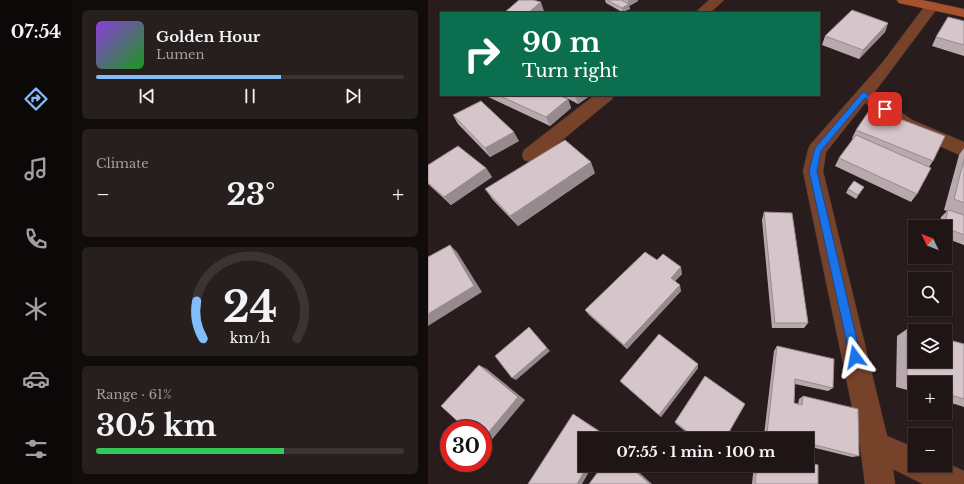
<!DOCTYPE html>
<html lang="en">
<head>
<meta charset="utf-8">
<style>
	:root { --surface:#1f1515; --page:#271e1e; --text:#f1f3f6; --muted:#a19fa0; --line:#3c3434; --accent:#80bdfa }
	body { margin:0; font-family:"Libre Baskerville",serif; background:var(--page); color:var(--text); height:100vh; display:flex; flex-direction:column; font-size:15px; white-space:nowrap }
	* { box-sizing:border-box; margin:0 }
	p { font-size:13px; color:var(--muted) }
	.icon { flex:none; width:22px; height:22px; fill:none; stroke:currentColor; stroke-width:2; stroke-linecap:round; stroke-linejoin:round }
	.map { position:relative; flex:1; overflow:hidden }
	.panel { display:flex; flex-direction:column; gap:10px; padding:10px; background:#110c0c; width:356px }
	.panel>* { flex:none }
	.hud { position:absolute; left:12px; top:12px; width:380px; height:84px; border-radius:0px; box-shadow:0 1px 3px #0004,0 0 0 1px var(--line); background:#0b6e4f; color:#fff; overflow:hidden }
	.needle { width:26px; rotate:313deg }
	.tools { position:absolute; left:480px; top:220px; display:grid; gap:8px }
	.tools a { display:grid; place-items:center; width:44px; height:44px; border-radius:0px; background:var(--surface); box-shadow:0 1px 3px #0004,0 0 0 1px var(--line); font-size:20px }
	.speed { position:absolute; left:12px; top:420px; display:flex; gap:8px; font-size:20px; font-weight:700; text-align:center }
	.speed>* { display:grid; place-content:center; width:52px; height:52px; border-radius:50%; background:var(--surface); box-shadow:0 1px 3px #0004,0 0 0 1px var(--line); line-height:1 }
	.speed .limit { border:6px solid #d22; background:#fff; color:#111 }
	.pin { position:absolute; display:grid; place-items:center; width:34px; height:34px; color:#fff; margin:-17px; border-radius:8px; box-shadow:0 2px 6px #0006 }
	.me { position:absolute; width:44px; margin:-22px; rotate:347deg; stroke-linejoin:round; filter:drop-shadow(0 0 3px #0008) }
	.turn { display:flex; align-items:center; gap:14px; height:84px; padding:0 16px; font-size:18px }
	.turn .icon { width:52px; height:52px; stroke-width:2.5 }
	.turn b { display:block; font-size:28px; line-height:34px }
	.big { font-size:30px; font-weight:700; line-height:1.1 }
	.panel .card { flex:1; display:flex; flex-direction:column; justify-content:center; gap:6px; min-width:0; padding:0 14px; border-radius:6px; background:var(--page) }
	.panel .dial { align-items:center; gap:0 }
	.dial svg { height:104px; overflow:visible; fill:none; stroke:var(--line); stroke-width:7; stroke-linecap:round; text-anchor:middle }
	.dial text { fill:var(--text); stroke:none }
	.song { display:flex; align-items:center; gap:12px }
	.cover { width:48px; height:48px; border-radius:6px; background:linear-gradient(135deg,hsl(270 70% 55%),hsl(120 70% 35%)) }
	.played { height:4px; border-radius:2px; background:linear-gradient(90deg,var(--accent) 60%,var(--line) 60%) }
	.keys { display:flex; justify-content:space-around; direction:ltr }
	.heat { display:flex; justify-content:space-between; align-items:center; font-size:22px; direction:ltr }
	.charge { height:6px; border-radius:3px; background:linear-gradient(90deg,#34c759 61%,var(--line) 0) }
	.trip { position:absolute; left:150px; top:432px; width:236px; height:40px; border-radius:0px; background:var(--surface); box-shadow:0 1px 3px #0004,0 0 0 1px var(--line); font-weight:700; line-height:40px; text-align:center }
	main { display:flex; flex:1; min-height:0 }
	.menu { display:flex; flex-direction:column; width:72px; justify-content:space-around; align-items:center; background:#0c0808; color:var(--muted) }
	.menu .icon { width:28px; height:28px }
	.menu .selected { color:var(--accent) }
	.menu b { font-size:18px; color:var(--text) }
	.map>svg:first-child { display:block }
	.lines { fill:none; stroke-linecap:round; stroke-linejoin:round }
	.street-casing { stroke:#463939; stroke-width:1 }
	.secondary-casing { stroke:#463939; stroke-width:1 }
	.street { fill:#77422a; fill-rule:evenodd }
	.secondary { fill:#a7522b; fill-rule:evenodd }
	.wall { fill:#b9a9af }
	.shaded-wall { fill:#968a8f }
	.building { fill:#d7c5cc; stroke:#968a8f }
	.route { fill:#1a73e8; stroke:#114b97 }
</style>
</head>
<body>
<main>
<nav class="menu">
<b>07:54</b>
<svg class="icon selected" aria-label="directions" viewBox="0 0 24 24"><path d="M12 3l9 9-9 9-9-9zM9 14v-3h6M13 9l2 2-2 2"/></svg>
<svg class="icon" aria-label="music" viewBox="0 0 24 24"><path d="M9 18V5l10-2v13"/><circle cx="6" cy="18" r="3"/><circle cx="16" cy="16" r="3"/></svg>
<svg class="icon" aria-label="phone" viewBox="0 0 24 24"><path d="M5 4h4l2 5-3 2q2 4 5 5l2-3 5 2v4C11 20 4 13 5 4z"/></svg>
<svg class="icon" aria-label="climate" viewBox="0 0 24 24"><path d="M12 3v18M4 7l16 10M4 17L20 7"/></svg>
<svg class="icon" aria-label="car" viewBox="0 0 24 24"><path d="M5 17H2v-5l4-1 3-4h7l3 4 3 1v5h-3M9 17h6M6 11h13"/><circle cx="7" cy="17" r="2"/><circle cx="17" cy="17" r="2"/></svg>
<svg class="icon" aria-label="filters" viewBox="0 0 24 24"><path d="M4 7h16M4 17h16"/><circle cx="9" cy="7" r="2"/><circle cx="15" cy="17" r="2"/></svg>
</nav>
<section class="panel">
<div class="card">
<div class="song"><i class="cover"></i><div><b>Golden Hour</b><p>Lumen</p></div></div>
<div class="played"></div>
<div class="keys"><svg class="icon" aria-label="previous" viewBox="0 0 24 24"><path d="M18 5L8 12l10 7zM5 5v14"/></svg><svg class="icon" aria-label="pause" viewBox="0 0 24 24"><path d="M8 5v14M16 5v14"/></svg><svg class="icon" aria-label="next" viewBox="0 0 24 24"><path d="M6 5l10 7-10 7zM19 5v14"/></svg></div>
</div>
<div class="card"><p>Climate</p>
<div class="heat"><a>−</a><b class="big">23°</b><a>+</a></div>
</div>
<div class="card dial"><svg viewBox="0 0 100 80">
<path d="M14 69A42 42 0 1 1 86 69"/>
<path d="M14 69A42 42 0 0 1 9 40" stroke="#80bdfa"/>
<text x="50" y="56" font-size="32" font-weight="700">24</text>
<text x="50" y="72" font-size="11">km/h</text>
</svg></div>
<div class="card"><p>Range · 61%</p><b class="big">305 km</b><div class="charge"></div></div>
</section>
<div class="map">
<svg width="536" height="484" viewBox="0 0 536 484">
	<rect width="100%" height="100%" fill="#291c1c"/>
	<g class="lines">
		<g class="street-casing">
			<g id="street">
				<path d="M281 0H296L282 13H267Z"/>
				<path d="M504 2 509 3 511 6 446 93 484 120 536 142V157L472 128 437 103 398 152 395 171 459 436 487 448V465H517V462L536 471V484H495L465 469 467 484H437L432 445 375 171 380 150 382 145 455 62 499 3Z"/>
				<path d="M167 95H186L184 99 110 160 103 162 96 160 94 155 96 150Z"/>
			</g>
		</g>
		<g class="secondary-casing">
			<path id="secondary" d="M469 0H494L536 9V17L471 3Z"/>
		</g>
		<use href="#street" class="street"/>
		<use href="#secondary" class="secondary"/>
	</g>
	<g class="wall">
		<path d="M177 0H210V1L201 6 202 9 194 12 178 3Z"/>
		<path d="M536 21V56L504 46 508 37Z"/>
		<path d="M460 23 457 32 431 59 394 45 397 36Z"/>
		<path d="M56 95H130L140 99 143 108 122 126Z"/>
		<path d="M133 95H163L150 104Z"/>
		<path d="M25 115 91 141 62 157 30 124Z"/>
		<path d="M465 116 505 161 501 167 489 194 483 202 407 166 411 158 425 139 424 138 428 130Z"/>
		<path d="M536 148V245L517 238V227H511L513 217 519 211 516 210 531 155Z"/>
		<path d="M0 165 58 168 64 177 23 205 0 184Z"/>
		<path d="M167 173 90 226 65 200 57 189Z"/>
		<path d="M436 187 428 199 418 193 420 189Z"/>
		<path d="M336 212 380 323 376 328H344L334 220Z"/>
		<path d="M229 260 254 274 247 281 253 291 199 349 161 315 157 310Z"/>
		<path d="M479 329 536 344V407L517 401V383H487V392L468 387 469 336Z"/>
		<path d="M349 346 405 388 400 391 367 384 366 403 370 404 371 399 375 396 431 456 424 457 379 446V439H352L336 435 346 351Z"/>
		<path d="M270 364V368L233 417 195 384 192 381Z"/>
		<path d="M247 422 297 439H267L248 424Z"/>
		<path d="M326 465H379L390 484H324Z"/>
	</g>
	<g class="shaded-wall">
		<path d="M200 0H210V1L201 6 202 9 194 12V8L200 4Z"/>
		<path d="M113 2 116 11 114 13H100Z"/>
		<path d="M460 23 457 32 431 59 435 50Z"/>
		<path d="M148 95H163L150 104 147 96Z"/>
		<path d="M140 99 143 108 122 126 118 117Z"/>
		<path d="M86 132 91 141 62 157 57 148Z"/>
		<path d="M163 162 167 173 90 226 82 216Z"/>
		<path d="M58 168 64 177 23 205 16 197Z"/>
		<path d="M22 245 29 252 54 292 0 326V314Z"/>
		<path d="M253 267 254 274 244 284 243 278Z"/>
		<path d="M252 285 253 291 199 349 196 345Z"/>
		<path d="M101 327 122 351 88 380 84 378Z"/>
		<path d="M270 364V368L233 417 231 415Z"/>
		<path d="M51 365 59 369 97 400 61 443H55Z"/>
		<path d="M145 414 150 417 181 437 180 439H176Z"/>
		<path d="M160 465H165L154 484H149Z"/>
		<path d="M200 465H203L224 484H222Z"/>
	</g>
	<g class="building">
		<path d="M91 0H105L113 2 100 13H76Z"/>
		<path d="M179 0H193L201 4 194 8Z"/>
		<path d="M424 10 460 23 435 50 397 36Z"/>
		<path d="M520 17 536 21V45L508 37Z"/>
		<path d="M70 95H130L140 99 118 117Z"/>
		<path d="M53 101 86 132 57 148 25 115Z"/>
		<path d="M449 106 466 114 464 116 446 109Z"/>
		<path d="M443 108 517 136 505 161 428 130Z"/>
		<path d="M428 135 503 168 489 194 411 158Z"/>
		<path d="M137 140 163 162 82 216 57 189Z"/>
		<path d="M30 146 58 168 16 197 0 183V165Z"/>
		<path d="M536 159V203L526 199Z"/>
		<path d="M426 181 436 187 430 195 420 189Z"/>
		<path d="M520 210 536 215V235L516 227Z"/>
		<path d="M336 212 364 213 380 323H347Z"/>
		<path d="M22 245 46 286 0 314V257Z"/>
		<path d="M217 252 229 260 235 254 253 267 243 278 252 285 196 345 157 310Z"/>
		<path d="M101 327 119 348 84 378 67 356Z"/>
		<path d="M479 329 487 331V361H517V339L536 344V399L517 393V383H487V384L479 382Z"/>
		<path d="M231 334 270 364 231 415 192 381Z"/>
		<path d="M349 346 406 359 405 388 367 379 366 403 374 405 375 396 430 409 431 456 379 443V439H362L339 433Z"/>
		<path d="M51 365 90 397 55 439V429H38L13 406Z"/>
		<path d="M277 376 317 404 297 439H269L247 422Z"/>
		<path d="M145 414 178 436 176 439H157V465H160L149 484H100Z"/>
		<path d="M379 462 390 465V484H327L329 465H379Z"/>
		<path d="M175 465H200L222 484H161Z"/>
	</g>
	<path class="route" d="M436 92 461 109 457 112 455 111 437 98 393 151 389 171 433 357 431 361 427 362 423 361 422 357 381 171 387 148 434 93Z"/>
</svg>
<div class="tools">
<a><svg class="needle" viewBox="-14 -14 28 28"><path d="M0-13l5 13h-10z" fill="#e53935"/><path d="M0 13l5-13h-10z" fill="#a19fa0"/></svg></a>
<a><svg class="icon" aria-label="search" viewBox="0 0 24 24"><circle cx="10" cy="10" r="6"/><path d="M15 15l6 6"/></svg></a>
<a><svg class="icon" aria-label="layers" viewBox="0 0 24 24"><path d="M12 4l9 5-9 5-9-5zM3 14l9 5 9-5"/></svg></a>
<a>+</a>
<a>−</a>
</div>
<div class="speed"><div class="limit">30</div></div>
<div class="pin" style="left:457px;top:109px;background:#d93025"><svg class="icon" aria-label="arrive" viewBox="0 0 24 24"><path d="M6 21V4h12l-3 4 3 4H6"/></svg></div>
<svg class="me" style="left:427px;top:357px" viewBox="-20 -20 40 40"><path d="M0-17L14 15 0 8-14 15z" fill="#1a73e8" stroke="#fff" stroke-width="4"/></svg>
<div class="trip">07:55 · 1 min · 100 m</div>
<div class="hud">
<div class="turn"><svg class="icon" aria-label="right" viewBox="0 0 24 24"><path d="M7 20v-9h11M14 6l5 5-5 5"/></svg><div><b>90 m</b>Turn right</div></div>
</div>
</div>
</main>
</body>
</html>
